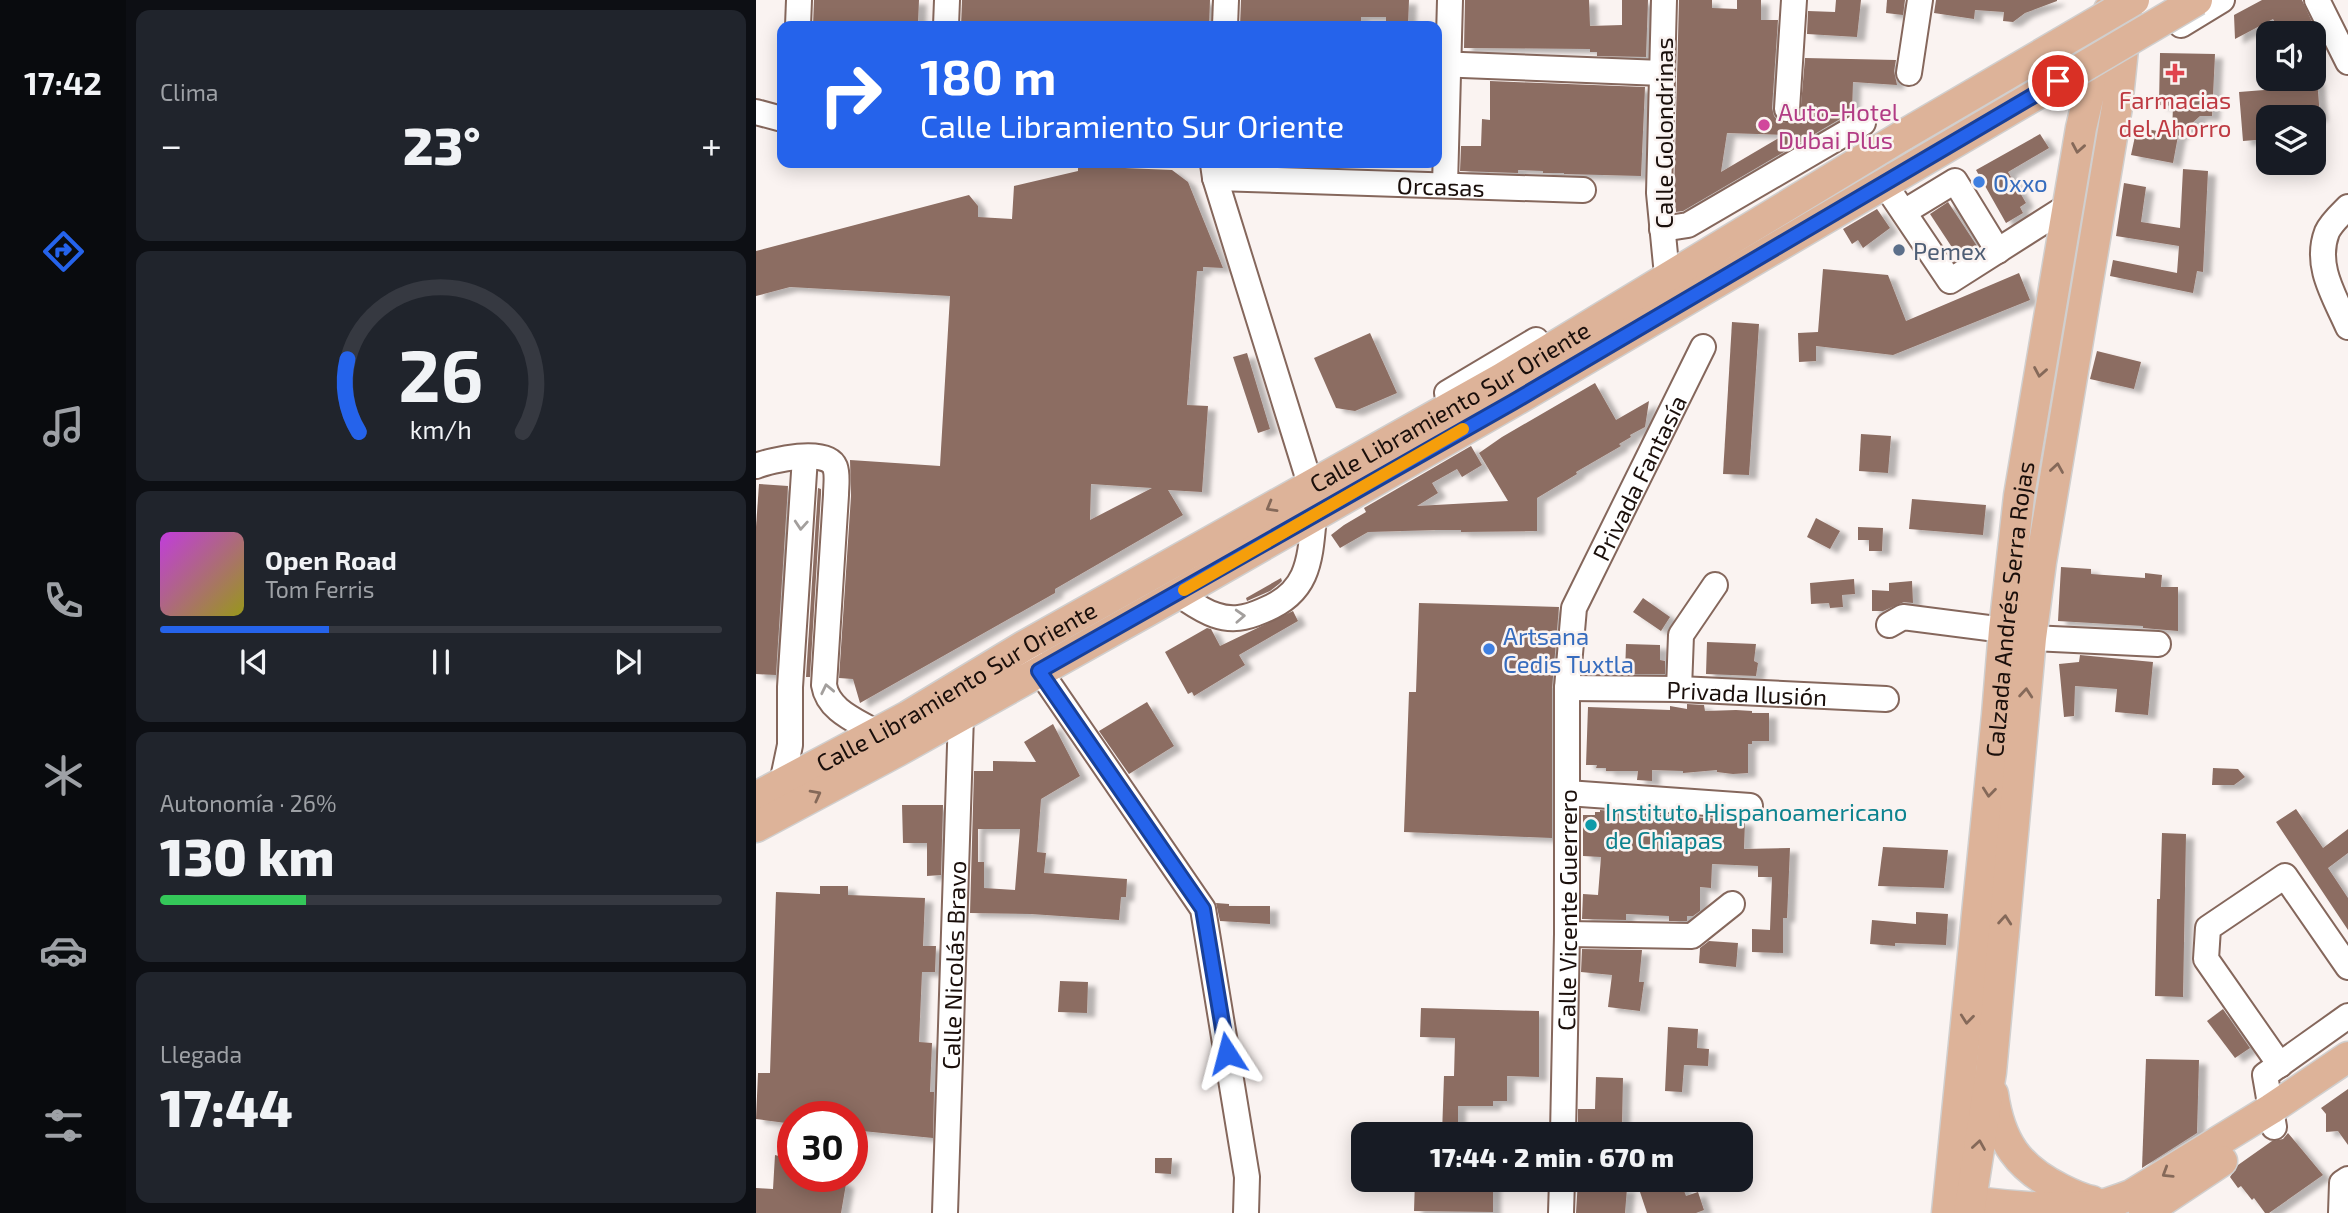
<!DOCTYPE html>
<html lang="es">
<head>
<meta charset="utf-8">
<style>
	:root { --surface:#171b24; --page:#20242c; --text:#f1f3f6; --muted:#9ea1a6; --line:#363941; --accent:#2563eb }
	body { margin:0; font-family:"Exo 2",sans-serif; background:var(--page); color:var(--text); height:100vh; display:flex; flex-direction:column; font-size:26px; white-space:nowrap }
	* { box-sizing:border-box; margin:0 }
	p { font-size:23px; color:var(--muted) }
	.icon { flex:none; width:38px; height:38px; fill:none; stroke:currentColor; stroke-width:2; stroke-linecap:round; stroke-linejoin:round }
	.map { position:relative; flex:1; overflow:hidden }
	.panel { display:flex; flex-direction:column; gap:10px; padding:10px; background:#0d0f14; width:630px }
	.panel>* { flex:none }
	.banner { position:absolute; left:21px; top:21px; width:665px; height:147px; border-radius:14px; box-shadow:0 4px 18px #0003; background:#2563eb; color:#fff; overflow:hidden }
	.fabs { position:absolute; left:1500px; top:21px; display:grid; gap:14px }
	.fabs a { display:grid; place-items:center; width:70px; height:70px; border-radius:14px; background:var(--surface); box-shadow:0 4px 18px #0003; font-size:35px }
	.speed { position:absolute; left:21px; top:1101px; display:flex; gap:14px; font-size:35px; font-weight:700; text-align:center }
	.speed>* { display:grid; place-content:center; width:91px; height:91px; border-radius:50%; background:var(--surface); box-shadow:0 4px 18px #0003; line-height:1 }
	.speed .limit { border:10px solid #d22; background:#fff; color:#111 }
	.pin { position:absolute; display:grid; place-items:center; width:60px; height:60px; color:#fff; margin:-30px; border:4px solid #fff; border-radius:50%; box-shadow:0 2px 7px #0007 }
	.me { position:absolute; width:77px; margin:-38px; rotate:351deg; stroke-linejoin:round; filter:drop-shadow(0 0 5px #0008) }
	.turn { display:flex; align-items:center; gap:24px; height:147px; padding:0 28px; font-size:32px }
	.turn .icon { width:91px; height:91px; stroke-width:2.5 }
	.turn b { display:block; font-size:49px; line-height:60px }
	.big { font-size:52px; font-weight:800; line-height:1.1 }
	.panel .card { flex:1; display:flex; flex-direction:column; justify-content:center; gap:10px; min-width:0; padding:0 24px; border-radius:14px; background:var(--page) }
	.panel .dial { align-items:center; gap:0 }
	.dial svg { height:182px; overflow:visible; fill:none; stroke:var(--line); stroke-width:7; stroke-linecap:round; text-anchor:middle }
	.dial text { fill:var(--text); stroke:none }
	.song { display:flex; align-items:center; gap:21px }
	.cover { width:84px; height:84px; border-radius:10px; background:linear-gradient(135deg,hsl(290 70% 55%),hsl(60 70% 35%)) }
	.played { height:7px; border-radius:4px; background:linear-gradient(90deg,var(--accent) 30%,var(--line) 30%) }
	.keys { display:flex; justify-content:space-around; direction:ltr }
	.heat { display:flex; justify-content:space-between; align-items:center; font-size:38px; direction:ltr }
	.charge { height:10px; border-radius:5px; background:linear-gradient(90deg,#34c759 26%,var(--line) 0) }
	.trip { position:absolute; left:595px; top:1122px; width:402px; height:70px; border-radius:14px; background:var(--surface); box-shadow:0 4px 18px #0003; font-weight:800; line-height:70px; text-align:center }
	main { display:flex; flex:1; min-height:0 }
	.dock { display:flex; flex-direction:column; width:126px; justify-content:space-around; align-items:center; background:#090b0e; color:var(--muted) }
	.dock .icon { width:49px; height:49px }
	.dock .active { color:var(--accent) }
	.dock b { font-size:32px; color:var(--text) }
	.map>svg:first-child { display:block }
	.building { fill:#8c6d62; fill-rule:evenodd; filter:url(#shadow) }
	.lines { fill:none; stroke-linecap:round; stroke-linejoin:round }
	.minor-casing { stroke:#85675c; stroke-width:28 }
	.major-casing { stroke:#d1cfce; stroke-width:33 }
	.minor { stroke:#fff; stroke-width:24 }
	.major { stroke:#ddb399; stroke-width:30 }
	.major-bridge-casing { stroke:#d1cfce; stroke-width:33; stroke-linecap:butt }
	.major-bridge { stroke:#ddb399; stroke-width:30 }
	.oneway { stroke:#856959 }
	.oneway2 { stroke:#a39f9d }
	.route-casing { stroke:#184099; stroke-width:18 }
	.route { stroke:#2563eb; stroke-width:12 }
	.slow { stroke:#f59e0b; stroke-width:12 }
	.health-dot { fill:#e0444e; stroke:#faf3f1; stroke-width:2.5 }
	.hotel-dot { fill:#d1479c; stroke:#faf3f1; stroke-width:2.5 }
	.shop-dot { fill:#3f7fe0; stroke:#faf3f1; stroke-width:2.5 }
	.service-dot { fill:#5c6f8a; stroke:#faf3f1; stroke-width:2.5 }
	.culture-dot { fill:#0f9aa8; stroke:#faf3f1; stroke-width:2.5 }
	.labels { text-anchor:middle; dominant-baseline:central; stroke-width:5; stroke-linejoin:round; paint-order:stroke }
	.health-label { font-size:24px; fill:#be3a42; stroke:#faf3f1 }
	.hotel-label { font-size:24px; fill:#b23c85; stroke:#faf3f1; text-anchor:start }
	.street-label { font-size:24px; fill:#1a0f0b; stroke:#faf3f1 }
	.shop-label { font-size:24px; fill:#366cbe; stroke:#faf3f1; text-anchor:start }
	.service-label { font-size:24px; fill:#4e5e75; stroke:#faf3f1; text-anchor:start }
	.culture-label { font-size:24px; fill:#0d838f; stroke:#faf3f1; text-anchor:start }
</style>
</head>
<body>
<main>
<nav class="dock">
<b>17:42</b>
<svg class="icon active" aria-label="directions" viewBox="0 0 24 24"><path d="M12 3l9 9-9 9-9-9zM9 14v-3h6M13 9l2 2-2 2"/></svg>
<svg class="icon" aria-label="music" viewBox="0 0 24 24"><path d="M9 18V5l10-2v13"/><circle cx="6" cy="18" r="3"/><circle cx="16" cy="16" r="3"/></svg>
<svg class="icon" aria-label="phone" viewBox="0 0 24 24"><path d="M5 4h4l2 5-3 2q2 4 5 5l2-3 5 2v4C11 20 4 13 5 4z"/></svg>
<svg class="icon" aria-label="climate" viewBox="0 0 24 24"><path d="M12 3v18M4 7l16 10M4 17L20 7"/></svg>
<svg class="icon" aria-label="car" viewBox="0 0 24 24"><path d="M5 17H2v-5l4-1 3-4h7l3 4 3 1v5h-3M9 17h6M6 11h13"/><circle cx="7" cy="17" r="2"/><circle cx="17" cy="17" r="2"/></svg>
<svg class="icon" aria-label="filters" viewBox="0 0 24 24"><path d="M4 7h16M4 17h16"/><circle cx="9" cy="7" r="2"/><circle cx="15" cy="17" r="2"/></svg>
</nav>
<section class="panel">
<div class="card"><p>Clima</p>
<div class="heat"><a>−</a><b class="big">23°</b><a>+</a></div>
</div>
<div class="card dial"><svg viewBox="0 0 100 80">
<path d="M14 69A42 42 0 1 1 86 69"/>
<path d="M14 69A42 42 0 0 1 9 37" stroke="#2563eb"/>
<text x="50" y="56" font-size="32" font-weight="700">26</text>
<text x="50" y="72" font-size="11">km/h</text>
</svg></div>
<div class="card">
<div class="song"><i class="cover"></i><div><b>Open Road</b><p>Tom Ferris</p></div></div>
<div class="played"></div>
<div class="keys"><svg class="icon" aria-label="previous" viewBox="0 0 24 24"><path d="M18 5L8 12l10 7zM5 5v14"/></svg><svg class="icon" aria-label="pause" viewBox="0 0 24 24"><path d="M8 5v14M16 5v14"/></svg><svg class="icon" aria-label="next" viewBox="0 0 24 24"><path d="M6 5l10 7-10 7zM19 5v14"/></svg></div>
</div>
<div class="card"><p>Autonomía · 26%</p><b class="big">130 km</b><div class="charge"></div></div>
<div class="card"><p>Llegada</p><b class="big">17:44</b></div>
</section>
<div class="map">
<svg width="1592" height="1213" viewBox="0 0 1592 1213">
	<defs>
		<filter id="shadow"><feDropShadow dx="8" dy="4.5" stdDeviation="2" flood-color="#0004"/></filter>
	</defs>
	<rect width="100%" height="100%" fill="#faf3f1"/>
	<g class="building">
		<path d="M58 0H163L162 22H145V26H57Z"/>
		<path d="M206 0H454L453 26H205Z"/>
		<path d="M485 0H653L652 24H630V17H605V26H484Z"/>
		<path d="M709 0H833L834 26 866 25V0H892L890 57 841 56V52H834V49L708 48Z"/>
		<path d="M923 0H956V8L981 9V0H1005V20H1022L1016 108 1018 116 1023 122 1037 123 1044 117 1049 58 1140 60 1138 71 1141 85 1097 82 1096 112 927 211 920 212 918 192ZM971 133 1028 135 965 172Z"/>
		<path d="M1080 0H1105L1101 37 1051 34 1052 11 1079 12Z"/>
		<path d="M1131 0H1149L1147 15 1130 13Z"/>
		<path d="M1180 0H1301V1L1269 13 1257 22 1247 21 1248 12 1219 10 1218 19 1178 13Z"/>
		<path d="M1506 0H1546L1561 33H1525L1517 19 1479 39 1478 15Z"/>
		<path d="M1404 53 1459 54 1456 116H1444L1422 136 1417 163 1375 155 1381 127 1416 134 1417 106 1403 105Z"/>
		<path d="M1520 79H1561L1564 117H1512V139L1487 141 1483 92 1521 89Z"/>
		<path d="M734 81 889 87 885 176 808 174V173H787V171L762 170V173L704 171 705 146H725L726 119 734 120Z"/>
		<path d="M1284 134 1293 148 1252 172 1270 203 1264 207 1267 213 1250 223 1220 170Z"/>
		<path d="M322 166 416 170 432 182 467 268 447 267V271H441L431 405 452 406 446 492 412 490 427 515 299 589V593L104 703 97 679 83 678 95 496 94 460 184 466 194 296 34 287 0 296V251L213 195 222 206V217L256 219 258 186 322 171ZM335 484 396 488 334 520Z"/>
		<path d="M1427 169 1452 171 1447 272 1441 271 1437 293 1354 276 1357 260 1421 273 1423 246 1360 236 1368 183 1390 187 1385 222 1424 228Z"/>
		<path d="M1192 202 1221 246 1203 258 1174 214Z"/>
		<path d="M1121 209 1134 228 1107 248 1102 240 1096 244 1087 229Z"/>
		<path d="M1067 269 1132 275 1150 321 1263 273 1274 300 1137 355 1060 346V361L1043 362 1042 333 1062 332Z"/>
		<path d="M976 322 1003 324 993 475 967 474Z"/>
		<path d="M614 333 641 393 599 411 580 408 558 358Z"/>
		<path d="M1341 351 1385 362 1378 389 1334 379Z"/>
		<path d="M491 353 514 429 502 433 477 357Z"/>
		<path d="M839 383 860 420 893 401 889 427 874 435 875 437 863 444 865 446 820 472 821 474 781 498V531L705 532V530H680L612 532 584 548 575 535 588 525 610 512 608 508 715 446 726 465 706 477 701 469 676 483 682 493 661 506 752 501 723 453 746 437Z"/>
		<path d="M1105 434 1135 436 1132 473 1103 471Z"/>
		<path d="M3 484 32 486 20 675 0 674V527Z"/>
		<path d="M62 488 65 489V494L54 677H50Z"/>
		<path d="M1156 499 1230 505 1227 535 1153 529Z"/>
		<path d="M1060 518 1084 531 1074 549 1051 537Z"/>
		<path d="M1102 527 1127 528 1126 551H1113V540H1102Z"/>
		<path d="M1305 567 1335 569V574L1389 578V573L1406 575 1405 587H1422V631L1387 628V626L1302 621Z"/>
		<path d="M525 578 526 581 523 584 514 591 491 601 490 598Z"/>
		<path d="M1098 579 1099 594 1086 595 1087 607 1074 608 1073 603 1055 604 1054 583Z"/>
		<path d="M1156 581 1157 603 1148 602 1127 611H1116V590L1133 591V583Z"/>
		<path d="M887 598 914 617 905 631 877 612Z"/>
		<path d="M663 603 803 607 796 688V838L648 832 653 692H660Z"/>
		<path d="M537 611 542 621 483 655 489 665 438 696 436 692 432 694 409 652 451 628 455 629 464 646Z"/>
		<path d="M951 642 1000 644 998 661 1002 663 1000 676 950 674Z"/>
		<path d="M870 644 904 645V660L909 661V674H869Z"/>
		<path d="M1324 655 1397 662 1392 715 1359 712 1361 689 1319 686 1318 716 1308 717 1303 664 1323 662Z"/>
		<path d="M391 702 418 746 373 774 343 731Z"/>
		<path d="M931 704 948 705 949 711 980 710 996 711V713H1013V741H996V744H992V773L977 774 961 772V770L927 773V771L896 770V781L881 780 882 771H850V768H840L841 765H830L832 707 914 710V706L931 709Z"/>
		<path d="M297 724 324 776 285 799 281 852 290 853 288 873 371 879 370 897H365L363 920 275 914 214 913 218 771H237V761L280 762 268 742ZM222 829H264L259 890 228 888V862H222Z"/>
		<path d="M1457 768 1482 769 1489 777 1478 785H1456Z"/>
		<path d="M146 805H187L185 875 171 876V843H147Z"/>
		<path d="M1540 809 1567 848 1592 829V853L1572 868 1592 898V930L1520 822Z"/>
		<path d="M844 810 989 821 988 849 1034 848 1031 918H1027V953L996 952V929L1014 930 1016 877H1002V866L956 864 955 888 944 887V911L937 916H931V921H913V916L870 914V920L826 919 827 894 842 895 845 857 827 856V815H839V812H844Z"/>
		<path d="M1406 833 1430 834 1427 997 1399 996 1401 899H1404Z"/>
		<path d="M1127 847 1192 850 1188 888 1122 886Z"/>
		<path d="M64 886H92V895L169 898 167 946H180L179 972H166L163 1042 176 1043 174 1092H178L177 1138 96 1130V1116H37V1124L0 1119 2 1073H14L20 892 64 894Z"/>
		<path d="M460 903 473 904V906H514V924L464 921Z"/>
		<path d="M1160 912 1192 914 1190 945 1139 943V946L1114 944 1116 920 1160 924Z"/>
		<path d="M953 941 982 943 980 967 943 963 944 948Z"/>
		<path d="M826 949 886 950 883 982H888L884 1011 852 1007 856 975 825 972Z"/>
		<path d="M304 981 332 982 331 1013 302 1012Z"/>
		<path d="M665 1008 783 1011V1077L751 1076V1101H737V1106H702V1134H686L688 1076H698L699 1038 664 1037Z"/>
		<path d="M1467 1009 1494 1048 1479 1058 1451 1021Z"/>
		<path d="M912 1027 942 1029 941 1048 953 1049 952 1066 928 1065 926 1092 909 1091Z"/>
		<path d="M1390 1059 1443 1060 1441 1133 1386 1168Z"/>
		<path d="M840 1077 867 1078 866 1124H822V1109H839Z"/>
		<path d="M1592 1089V1145L1582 1131 1570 1132V1114L1565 1108Z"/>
		<path d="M1532 1133 1567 1175 1513 1213H1509L1498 1198 1496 1200 1485 1186 1482 1188 1474 1177 1482 1165 1516 1141 1527 1139Z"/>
		<path d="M19 1155 37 1160V1176H76L90 1184 85 1213H0V1188L17 1189Z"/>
		<path d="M399 1158H416L415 1174 399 1173Z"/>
		<path d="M659 1180H737V1212L658 1211Z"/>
		<path d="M822 1180H843V1187L871 1188 869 1213H820Z"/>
		<path d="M921 1180H924L930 1196 942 1192 948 1210 940 1213H891L884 1192Z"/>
	</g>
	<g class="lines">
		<g class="minor-casing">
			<g id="minor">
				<path d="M908 0 903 193 910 265"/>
				<path d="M1561 0 1592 62"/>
				<path d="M1425 25 1466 0"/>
				<path d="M42 26 43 0"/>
				<path d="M190 26 191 0"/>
				<path d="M469 26 470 0"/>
				<path d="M681 64 906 73"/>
				<path d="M1153 73 1164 0"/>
				<path d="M1031 109 1038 0"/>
				<path d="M0 112 26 119"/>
				<path d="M457 164 459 178 554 484"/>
				<path id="s1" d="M459 178 827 190"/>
				<path d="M689 185 694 0"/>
				<path d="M1136 195 1194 281 1312 206"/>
				<path d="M1592 207C1585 214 1575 223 1571 232 1558 266 1579 297 1592 327"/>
				<path d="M1148 212 1199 181 1242 251"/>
				<path d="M906 229 932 225 1107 123"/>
				<path d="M691 393 780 340"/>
				<path d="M0 466C15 460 71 447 79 467 82 475 80 486 80 495L68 685C72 710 99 720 119 732"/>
				<path d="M422 594C433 601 446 611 459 615 476 621 490 618 506 611 553 593 554 561 558 516"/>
				<path d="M1133 625 1147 617 1248 630"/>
				<path d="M1275 638 1402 644"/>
				<path d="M275 658 447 909 491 1177 490 1213"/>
				<path id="s2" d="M811 688 923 689 1130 699"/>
				<path d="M923 689 925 635 959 585"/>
				<path d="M26 783 34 745V687L49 457"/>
				<path d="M811 793 994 806"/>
				<path d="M811 934 936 936 976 904"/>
				<path d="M1524 1065 1450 959 1452 928 1529 876 1592 967"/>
				<path d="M1518 1127 1509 1075 1592 1016"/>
				<path id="s3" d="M807 1134 811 934V688L818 608 947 347"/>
				<path id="s4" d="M189 1213 205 715"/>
				<path d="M805 1213 806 1180"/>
				<path d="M1585 1213 1586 1183 1592 1179"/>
			</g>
		</g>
		<g class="major-casing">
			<g id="major">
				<path id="s5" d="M0 797 152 716 268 646 746 378 1149 134"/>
				<path d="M0 827 142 751 422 594 757 402 1140 177"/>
				<path d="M1237 1094C1244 1142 1262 1168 1305 1189 1315 1194 1325 1199 1336 1201"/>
				<path d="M1194 1197C1234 1206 1309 1212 1348 1204 1357 1202 1366 1198 1375 1195L1515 1109 1592 1057"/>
				<path id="s6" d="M1191 1213 1241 715 1248 630 1263 496 1325 128 1353 10"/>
				<path d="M1213 1213 1235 1072 1275 638 1285 562 1361 107 1370 20"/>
				<path d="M1388 1213 1466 1161"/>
			</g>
		</g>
		<use href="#minor" class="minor"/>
		<use href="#major" class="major"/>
		<g class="major-bridge-casing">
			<g id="major-bridge">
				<path d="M1149 134 1378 0"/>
				<path d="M1140 177 1441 0"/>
			</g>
		</g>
		<use href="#major-bridge" class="major-bridge"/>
	</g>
	<defs><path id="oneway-chevron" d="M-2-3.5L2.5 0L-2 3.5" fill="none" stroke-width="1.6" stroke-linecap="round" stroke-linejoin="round" transform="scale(1.75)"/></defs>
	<g class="oneway">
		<use href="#oneway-chevron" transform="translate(1322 148) rotate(100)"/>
		<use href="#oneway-chevron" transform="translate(1284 372) rotate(100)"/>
		<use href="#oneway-chevron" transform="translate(1301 468) rotate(-81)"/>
		<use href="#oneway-chevron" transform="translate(515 507) rotate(150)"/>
		<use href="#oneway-chevron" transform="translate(1270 693) rotate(-85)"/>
		<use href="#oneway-chevron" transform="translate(1233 792) rotate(96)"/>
		<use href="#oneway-chevron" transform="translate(60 795) rotate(-28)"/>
		<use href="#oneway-chevron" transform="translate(1249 920) rotate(-85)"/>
		<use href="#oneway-chevron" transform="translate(1211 1019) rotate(96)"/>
		<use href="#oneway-chevron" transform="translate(1223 1145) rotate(-81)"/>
		<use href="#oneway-chevron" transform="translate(1411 1173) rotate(148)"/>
	</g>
	<g class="oneway2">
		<use href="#oneway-chevron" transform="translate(45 525) rotate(94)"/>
		<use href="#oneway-chevron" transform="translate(484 616) rotate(-3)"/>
		<use href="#oneway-chevron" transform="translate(71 689) rotate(-102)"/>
	</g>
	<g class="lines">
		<g class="route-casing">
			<path id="route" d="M471 1053 447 909 283 671 757 402 1302 81"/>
		</g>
		<use href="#route" class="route"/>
		<path class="slow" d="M428 590 707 429"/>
	</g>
	<path class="health-dot" d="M1415.5 62.5h7v7h7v7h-7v7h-7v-7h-7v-7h7z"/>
	<circle class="hotel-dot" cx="1008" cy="125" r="7"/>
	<g class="shop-dot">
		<circle cx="1223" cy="182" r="7"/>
		<circle cx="733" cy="649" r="7"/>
	</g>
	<circle class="service-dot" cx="1143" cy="250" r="7"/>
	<circle class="culture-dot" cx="835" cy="825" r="7"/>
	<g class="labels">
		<g class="health-label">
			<text x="1419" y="99">Farmacias<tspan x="1419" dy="28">del Ahorro</tspan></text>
		</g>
		<g class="hotel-label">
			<text x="1022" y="111">Auto-Hotel<tspan x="1022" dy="28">Dubai Plus</tspan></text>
		</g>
		<g class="street-label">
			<text transform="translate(907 133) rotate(-90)">Calle Golondrinas</text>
			<text stroke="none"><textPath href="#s1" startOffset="226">Orcasas</textPath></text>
			<text stroke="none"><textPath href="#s5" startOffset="796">Calle Libramiento Sur Oriente</textPath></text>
			<text stroke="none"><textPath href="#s3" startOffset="672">Privada Fantasía</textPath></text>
			<text stroke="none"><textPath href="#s6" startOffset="607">Calzada Andrés Serra Rojas</textPath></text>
			<text stroke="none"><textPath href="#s5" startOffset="229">Calle Libramiento Sur Oriente</textPath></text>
			<text stroke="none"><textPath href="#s2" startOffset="180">Privada Ilusión</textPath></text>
			<text stroke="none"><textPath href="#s3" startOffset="224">Calle Vicente Guerrero</textPath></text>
			<text stroke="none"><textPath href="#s4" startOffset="248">Calle Nicolás Bravo</textPath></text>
		</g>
		<g class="shop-label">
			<text x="1237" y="182">Oxxo</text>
			<text x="747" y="635">Artsana<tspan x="747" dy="28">Cedis Tuxtla</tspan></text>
		</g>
		<g class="service-label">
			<text x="1157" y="250">Pemex</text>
		</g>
		<g class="culture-label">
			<text x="849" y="811">Instituto Hispanoamericano<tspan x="849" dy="28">de Chiapas</tspan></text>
		</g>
	</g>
</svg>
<div class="fabs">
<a><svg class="icon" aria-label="sound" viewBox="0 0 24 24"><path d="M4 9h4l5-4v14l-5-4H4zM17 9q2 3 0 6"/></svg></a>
<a><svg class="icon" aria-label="layers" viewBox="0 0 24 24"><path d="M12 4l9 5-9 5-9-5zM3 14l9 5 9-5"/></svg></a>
</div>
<div class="speed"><div class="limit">30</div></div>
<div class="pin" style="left:1302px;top:81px;background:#d93025"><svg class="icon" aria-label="arrive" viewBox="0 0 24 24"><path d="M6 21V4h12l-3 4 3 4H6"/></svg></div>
<svg class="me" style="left:471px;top:1053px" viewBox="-20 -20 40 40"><path d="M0-17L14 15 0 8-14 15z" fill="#2563eb" stroke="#fff" stroke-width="4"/></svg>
<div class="trip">17:44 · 2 min · 670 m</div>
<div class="banner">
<div class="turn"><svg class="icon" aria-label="right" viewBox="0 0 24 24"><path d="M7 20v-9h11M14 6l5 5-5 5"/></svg><div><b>180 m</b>Calle Libramiento Sur Oriente</div></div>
</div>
</div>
</main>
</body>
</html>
